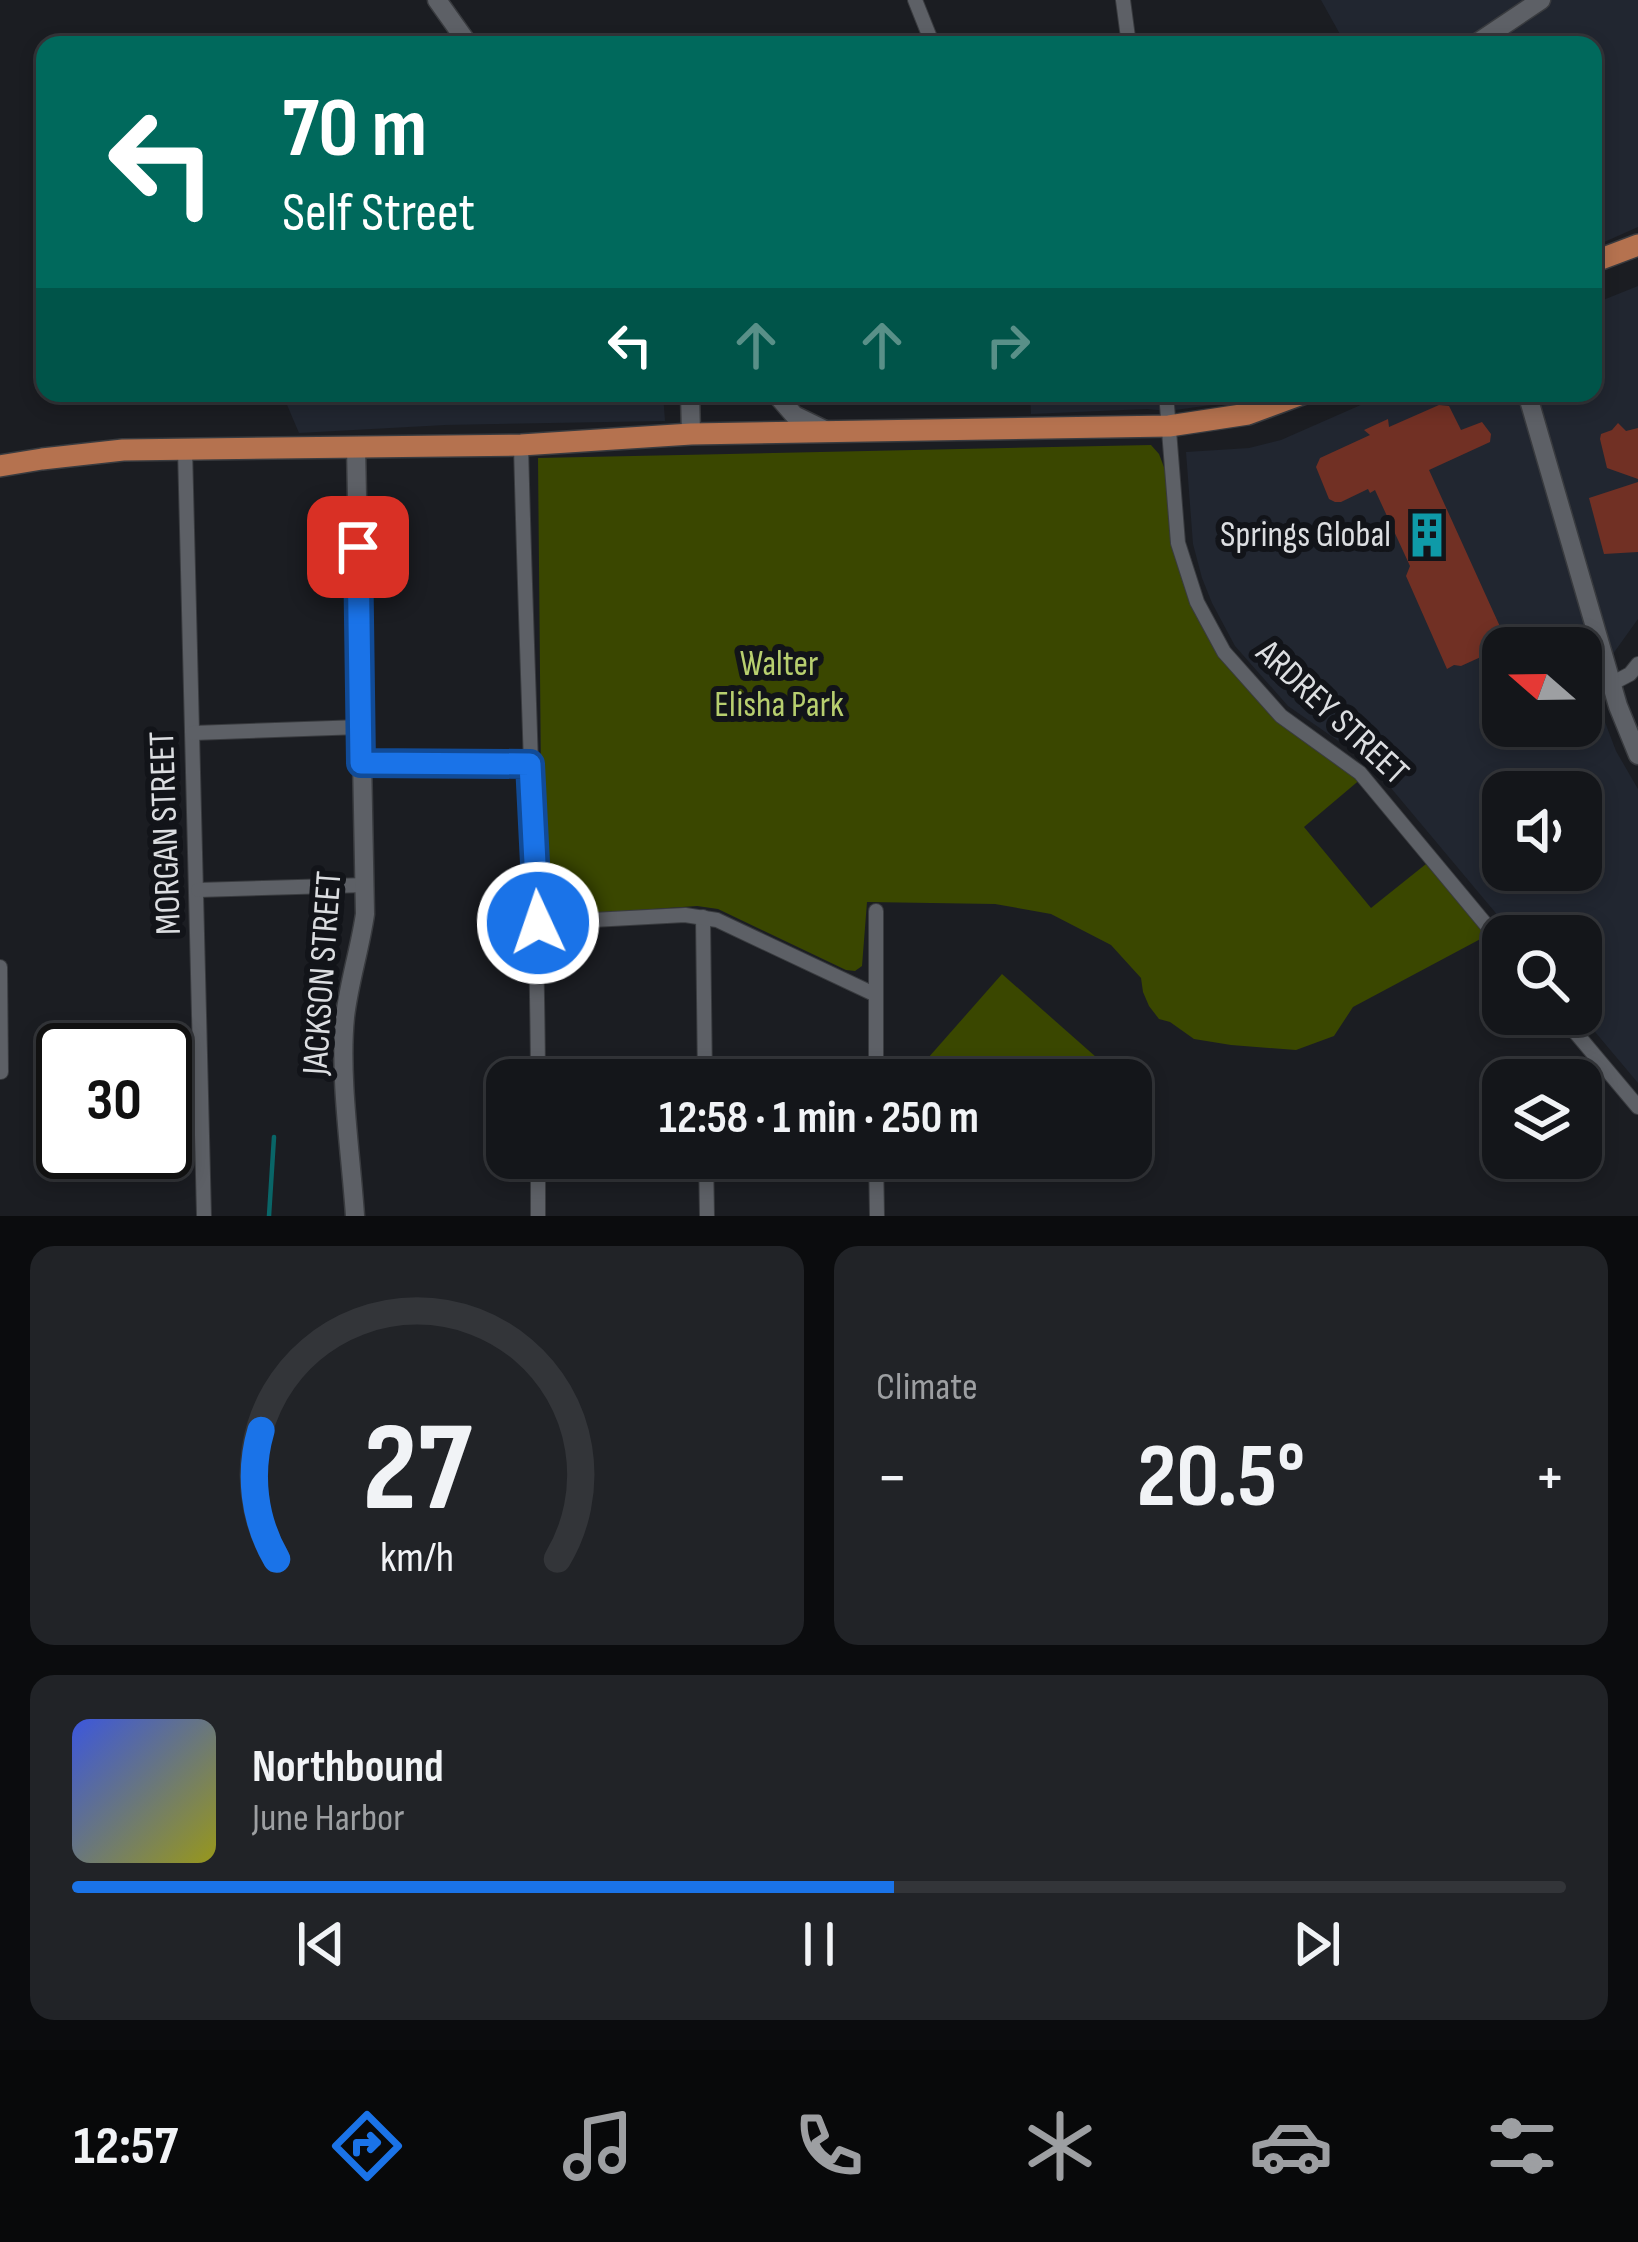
<!DOCTYPE html>
<html lang="en">
<head>
<meta charset="utf-8">
<style>
	:root { --surface:#14161a; --page:#212327; --text:#f1f3f6; --muted:#9d9fa2; --line:#333539; --accent:#1a73e8 }
	body { margin:0; font-family:"Sofia Sans Condensed",sans-serif; background:var(--page); color:var(--text); height:100vh; display:flex; flex-direction:column; font-size:45px; white-space:nowrap }
	* { box-sizing:border-box; margin:0 }
	p { font-size:39px; color:var(--muted) }
	.icon { flex:none; width:66px; height:66px; fill:none; stroke:currentColor; stroke-width:2; stroke-linecap:round; stroke-linejoin:round }
	.map { position:relative; height:1216px; overflow:hidden }
	.sheet { display:flex; flex-direction:column; gap:30px; padding:30px; background:#0b0c0e; flex:1 }
	.sheet>* { flex:none }
	.banner { position:absolute; left:36px; top:36px; width:1566px; height:366px; border-radius:24px; box-shadow:0 6px 18px #0003,0 0 0 3px var(--line); background:#00695c; color:#fff; overflow:hidden }
	.needle { width:78px; rotate:290deg }
	.tools { position:absolute; left:1482px; top:627px; display:grid; gap:24px }
	.tools a { display:grid; place-items:center; width:120px; height:120px; border-radius:24px; background:var(--surface); box-shadow:0 6px 18px #0003,0 0 0 3px var(--line); font-size:60px }
	.speed { position:absolute; left:36px; top:1023px; display:flex; gap:24px; font-size:60px; font-weight:700; text-align:center }
	.speed>* { display:grid; place-content:center; width:156px; height:156px; border-radius:50%; background:var(--surface); box-shadow:0 6px 18px #0003,0 0 0 3px var(--line); line-height:1 }
	.speed .limit { border:6px solid #111; border-radius:18px; background:#fff; color:#111 }
	.pin { position:absolute; display:grid; place-items:center; width:102px; height:102px; color:#fff; margin:-51px; border-radius:24px; box-shadow:0 6px 18px #0006 }
	.me { position:absolute; width:132px; margin:-66px; rotate:357deg; stroke-linejoin:round; filter:drop-shadow(0 0 9px #0008) }
	.turn { display:flex; align-items:center; gap:42px; height:252px; padding:0 48px; font-size:54px }
	.turn .icon { width:156px; height:156px; stroke-width:2.5 }
	.turn b { display:block; font-size:84px; line-height:102px }
	.lanes { display:flex; align-items:center; height:114px; padding:0 48px; background:#0003; justify-content:center; gap:60px; direction:ltr }
	.lanes .off { opacity:.35 }
	.big { font-size:90px; font-weight:700; line-height:1.1 }
	.sheet .tile { flex:1; display:flex; flex-direction:column; justify-content:center; gap:18px; min-width:0; padding:0 42px; border-radius:24px; background:var(--page) }
	.sheet .dial { align-items:center; gap:0 }
	.dial svg { height:312px; overflow:visible; fill:none; stroke:var(--line); stroke-width:7; stroke-linecap:round; text-anchor:middle }
	.dial text { fill:var(--text); stroke:none }
	.song { display:flex; align-items:center; gap:36px }
	.cover { width:144px; height:144px; border-radius:18px; background:linear-gradient(135deg,hsl(230 70% 55%),hsl(60 70% 35%)) }
	.played { height:12px; border-radius:6px; background:linear-gradient(90deg,var(--accent) 55%,var(--line) 55%) }
	.keys { display:flex; justify-content:space-around; direction:ltr }
	.heat { display:flex; justify-content:space-between; align-items:center; font-size:66px; direction:ltr }
	.sheet .tiles { flex:1; display:grid; gap:30px; grid-template-columns:1fr 1fr }
	.tile:last-child { grid-column:span 2 }
	.trip { position:absolute; left:486px; top:1059px; width:666px; height:120px; border-radius:24px; background:var(--surface); box-shadow:0 6px 18px #0003,0 0 0 3px var(--line); font-weight:700; line-height:120px; text-align:center }
	.menu { display:flex; height:192px; justify-content:space-around; align-items:center; background:#08090a; color:var(--muted) }
	.menu .icon { width:84px; height:84px }
	.menu .selected { color:var(--accent) }
	.menu b { font-size:54px; color:var(--text) }
	.map>svg:first-child { display:block }
	.built { fill:#212630; fill-rule:evenodd }
	.green { fill:#3a4700 }
	.lines { fill:none; stroke-linecap:round; stroke-linejoin:round }
	.stream { stroke:#096567; stroke-width:4.5 }
	.building { fill:#713024 }
	.street-casing { stroke:#393b3f; stroke-width:16 }
	.secondary-casing { stroke:#393b3f; stroke-width:21 }
	.primary-casing { stroke:#393b3f; stroke-width:24 }
	.street { stroke:#5d6066; stroke-width:14 }
	.secondary { stroke:#5d6066; stroke-width:18 }
	.primary { stroke:#b5724f; stroke-width:21 }
	.route-casing { stroke:#114b97; stroke-width:30 }
	.route { stroke:#1a73e8; stroke-width:21 }
	.labels { text-anchor:middle; dominant-baseline:central; stroke-width:12; stroke-linejoin:round; paint-order:stroke }
	.poi-label { font-size:36px; fill:#dcdee1; stroke:#121419; text-anchor:end }
	.park-label { font-size:36px; fill:#b8cf6f; stroke:#121419 }
	.street-label { font-size:36px; fill:#dcdee1; stroke:#121419 }
</style>
</head>
<body>
<div class="map">
<svg width="1638" height="1216" viewBox="0 0 1638 1216">
	<rect width="100%" height="100%" fill="#1b1d22"/>
	<g class="built">
		<path d="M1321 0H1638V227L1593 247V45H1346Z"/>
		<path d="M1638 286V619L1605 665 1587 675 1616 751 1638 789V1083L1580 1014 1581 936H1515L1370 763 1288 706 1235 646 1212 603 1202 578 1193 544 1186 452 1249 448 1281 440 1388 393H1593V304ZM1503 648H1581V726H1503ZM1503 792H1581V870H1503Z"/>
		<path d="M282 393H663L665 421 445 425 299 433Z"/>
		<path d="M1030 393H1263L1240 401 1168 411 1147 409 1031 414Z"/>
	</g>
	<g class="green">
		<path d="M1151 445 1159 454 1170 483 1185 578 1262 701 1362 778 1304 827 1371 908 1426 864 1488 935 1353 1007 1334 1036 1296 1050 1231 1045 1194 1039 1170 1022 1159 1019 1149 1006 1143 992 1141 978 1111 945 1051 914 995 904 867 902 862 966 855 971 846 970 718 909 697 906 565 915 547 903 542 889 538 458Z"/>
		<path d="M1002 974 1122 1080H953L928 1058Z"/>
	</g>
	<g class="lines">
		<path class="stream" d="M269 1216 274 1137"/>
	</g>
	<g class="building">
		<path d="M1439 405 1449 406 1461 430 1482 422 1491 434 1490 442 1429 470 1507 642 1505 646 1461 666 1454 665 1447 669 1406 576 1410 566 1375 490 1370 493 1368 489 1341 502H1335L1329 499 1316 467 1320 458 1370 435 1364 430 1388 419 1389 427Z"/>
		<path d="M1618 423 1626 431 1638 428V479L1607 468 1600 439 1601 434 1612 430Z"/>
		<path d="M1638 482V552L1604 554 1589 498Z"/>
	</g>
	<g class="lines">
		<g class="street-casing">
			<g id="street">
				<path d="M915 0 933 45"/>
				<path d="M1123 0 1129 45"/>
				<path d="M1166 393 1178 543 1197 602 1224 652 1281 716 1360 773 1503 945"/>
				<path d="M521 445C526 657 537 868 538 1080"/>
				<path d="M185 449 204 1216"/>
				<path d="M1611 684 1630 674 1638 664"/>
				<path d="M193 733 361 727"/>
				<path d="M361 763 530 764"/>
				<path d="M198 890 366 885"/>
				<path d="M703 917 705 1080"/>
				<path d="M537 923 685 915 717 920 876 995"/>
				<path d="M0 967 1 1072"/>
				<path d="M1560 1014 1638 1107"/>
				<path d="M876 1080V911"/>
				<path d="M538 1158V1216"/>
				<path d="M706 1158 707 1216"/>
				<path d="M876 1158 877 1216"/>
			</g>
		</g>
		<g class="secondary-casing">
			<g id="secondary">
				<path d="M437 0 469 45"/>
				<path d="M1474 45 1541 0"/>
				<path d="M690 393 691 434"/>
				<path d="M775 393 794 415 827 431"/>
				<path d="M1527 393 1618 706 1638 755"/>
				<path d="M355 1216C351 1155 339 1077 345 1017 349 982 360 949 365 914L356 446"/>
			</g>
		</g>
		<g class="primary-casing">
			<g id="primary">
				<path d="M1593 262 1638 245"/>
				<path d="M0 466 42 459 123 450 521 445 691 434 1169 426 1248 414 1305 393"/>
			</g>
		</g>
		<use href="#street" class="street"/>
		<use href="#secondary" class="secondary"/>
		<use href="#primary" class="primary"/>
	</g>
	<g class="lines">
		<g class="route-casing">
			<path id="route" d="M358 547 361 763 530 764 538 923"/>
		</g>
		<use href="#route" class="route"/>
	</g>
	<defs>
		<g id="building-bare" transform="scale(3.6)"><path d="M-4-6H4V6H1V3H-1V6H-4ZM-2.5-4.3h1.7v1.8h-1.7ZM.8-4.3h1.7v1.8H.8ZM-2.5-1h1.7V.8h-1.7ZM.8-1h1.7V.8H.8Z" fill="#0f9aa8" stroke="#121419" stroke-width="2.5" paint-order="stroke"/></g>
	</defs>
	<g fill-rule="evenodd">
		<use href="#building-bare" x="1427" y="535"/>
	</g>
	<g class="labels">
		<g class="poi-label">
			<text x="1391" y="535">Springs Global</text>
		</g>
		<g class="park-label">
			<text x="779" y="664">Walter<tspan x="779" dy="41">Elisha Park</tspan></text>
		</g>
		<g class="street-label">
			<text transform="translate(1332 713) rotate(43)">ARDREY STREET</text>
			<text transform="translate(166 833) rotate(-92)">MORGAN STREET</text>
			<text transform="translate(323 973) rotate(-86)">JACKSON STREET</text>
		</g>
	</g>
</svg>
<div class="tools">
<a><svg class="needle" viewBox="-14 -14 28 28"><path d="M0-13l5 13h-10z" fill="#e53935"/><path d="M0 13l5-13h-10z" fill="#9d9fa2"/></svg></a>
<a><svg class="icon" aria-label="sound" viewBox="0 0 24 24"><path d="M4 9h4l5-4v14l-5-4H4zM17 9q2 3 0 6"/></svg></a>
<a><svg class="icon" aria-label="search" viewBox="0 0 24 24"><circle cx="10" cy="10" r="6"/><path d="M15 15l6 6"/></svg></a>
<a><svg class="icon" aria-label="layers" viewBox="0 0 24 24"><path d="M12 4l9 5-9 5-9-5zM3 14l9 5 9-5"/></svg></a>
</div>
<div class="speed"><div class="limit">30</div></div>
<div class="pin" style="left:358px;top:547px;background:#d93025"><svg class="icon" aria-label="arrive" viewBox="0 0 24 24"><path d="M6 21V4h12l-3 4 3 4H6"/></svg></div>
<svg class="me" style="left:538px;top:923px" viewBox="-20 -20 40 40"><circle r="17" fill="#1a73e8" stroke="#fff" stroke-width="3"/><path d="M0-11L8 9 0 5-8 9z" fill="#fff"/></svg>
<div class="trip">12:58 · 1 min · 250 m</div>
<div class="banner">
<div class="turn"><svg class="icon" aria-label="left" viewBox="0 0 24 24"><path d="M17 20v-9H6M10 6l-5 5 5 5"/></svg><div><b>70 m</b>Self Street</div></div>
<div class="lanes"><svg class="icon" aria-label="left" viewBox="0 0 24 24"><path d="M17 20v-9H6M10 6l-5 5 5 5"/></svg><svg class="icon off" aria-label="ahead" viewBox="0 0 24 24"><path d="M12 20V5M6 11l6-6 6 6"/></svg><svg class="icon off" aria-label="ahead" viewBox="0 0 24 24"><path d="M12 20V5M6 11l6-6 6 6"/></svg><svg class="icon off" aria-label="right" viewBox="0 0 24 24"><path d="M7 20v-9h11M14 6l5 5-5 5"/></svg></div>
</div>
</div>
<section class="sheet">
<div class="tiles">
<div class="tile dial"><svg viewBox="0 0 100 80">
<path d="M14 69A42 42 0 1 1 86 69"/>
<path d="M14 69A42 42 0 0 1 10 36" stroke="#1a73e8"/>
<text x="50" y="56" font-size="32" font-weight="700">27</text>
<text x="50" y="72" font-size="11">km/h</text>
</svg></div>
<div class="tile"><p>Climate</p>
<div class="heat"><a>−</a><b class="big">20.5°</b><a>+</a></div>
</div>
<div class="tile">
<div class="song"><i class="cover"></i><div><b>Northbound</b><p>June Harbor</p></div></div>
<div class="played"></div>
<div class="keys"><svg class="icon" aria-label="previous" viewBox="0 0 24 24"><path d="M18 5L8 12l10 7zM5 5v14"/></svg><svg class="icon" aria-label="pause" viewBox="0 0 24 24"><path d="M8 5v14M16 5v14"/></svg><svg class="icon" aria-label="next" viewBox="0 0 24 24"><path d="M6 5l10 7-10 7zM19 5v14"/></svg></div>
</div>
</div>
</section>
<nav class="menu">
<b>12:57</b>
<svg class="icon selected" aria-label="directions" viewBox="0 0 24 24"><path d="M12 3l9 9-9 9-9-9zM9 14v-3h6M13 9l2 2-2 2"/></svg>
<svg class="icon" aria-label="music" viewBox="0 0 24 24"><path d="M9 18V5l10-2v13"/><circle cx="6" cy="18" r="3"/><circle cx="16" cy="16" r="3"/></svg>
<svg class="icon" aria-label="phone" viewBox="0 0 24 24"><path d="M5 4h4l2 5-3 2q2 4 5 5l2-3 5 2v4C11 20 4 13 5 4z"/></svg>
<svg class="icon" aria-label="climate" viewBox="0 0 24 24"><path d="M12 3v18M4 7l16 10M4 17L20 7"/></svg>
<svg class="icon" aria-label="car" viewBox="0 0 24 24"><path d="M5 17H2v-5l4-1 3-4h7l3 4 3 1v5h-3M9 17h6M6 11h13"/><circle cx="7" cy="17" r="2"/><circle cx="17" cy="17" r="2"/></svg>
<svg class="icon" aria-label="filters" viewBox="0 0 24 24"><path d="M4 7h16M4 17h16"/><circle cx="9" cy="7" r="2"/><circle cx="15" cy="17" r="2"/></svg>
</nav>
</body>
</html>
